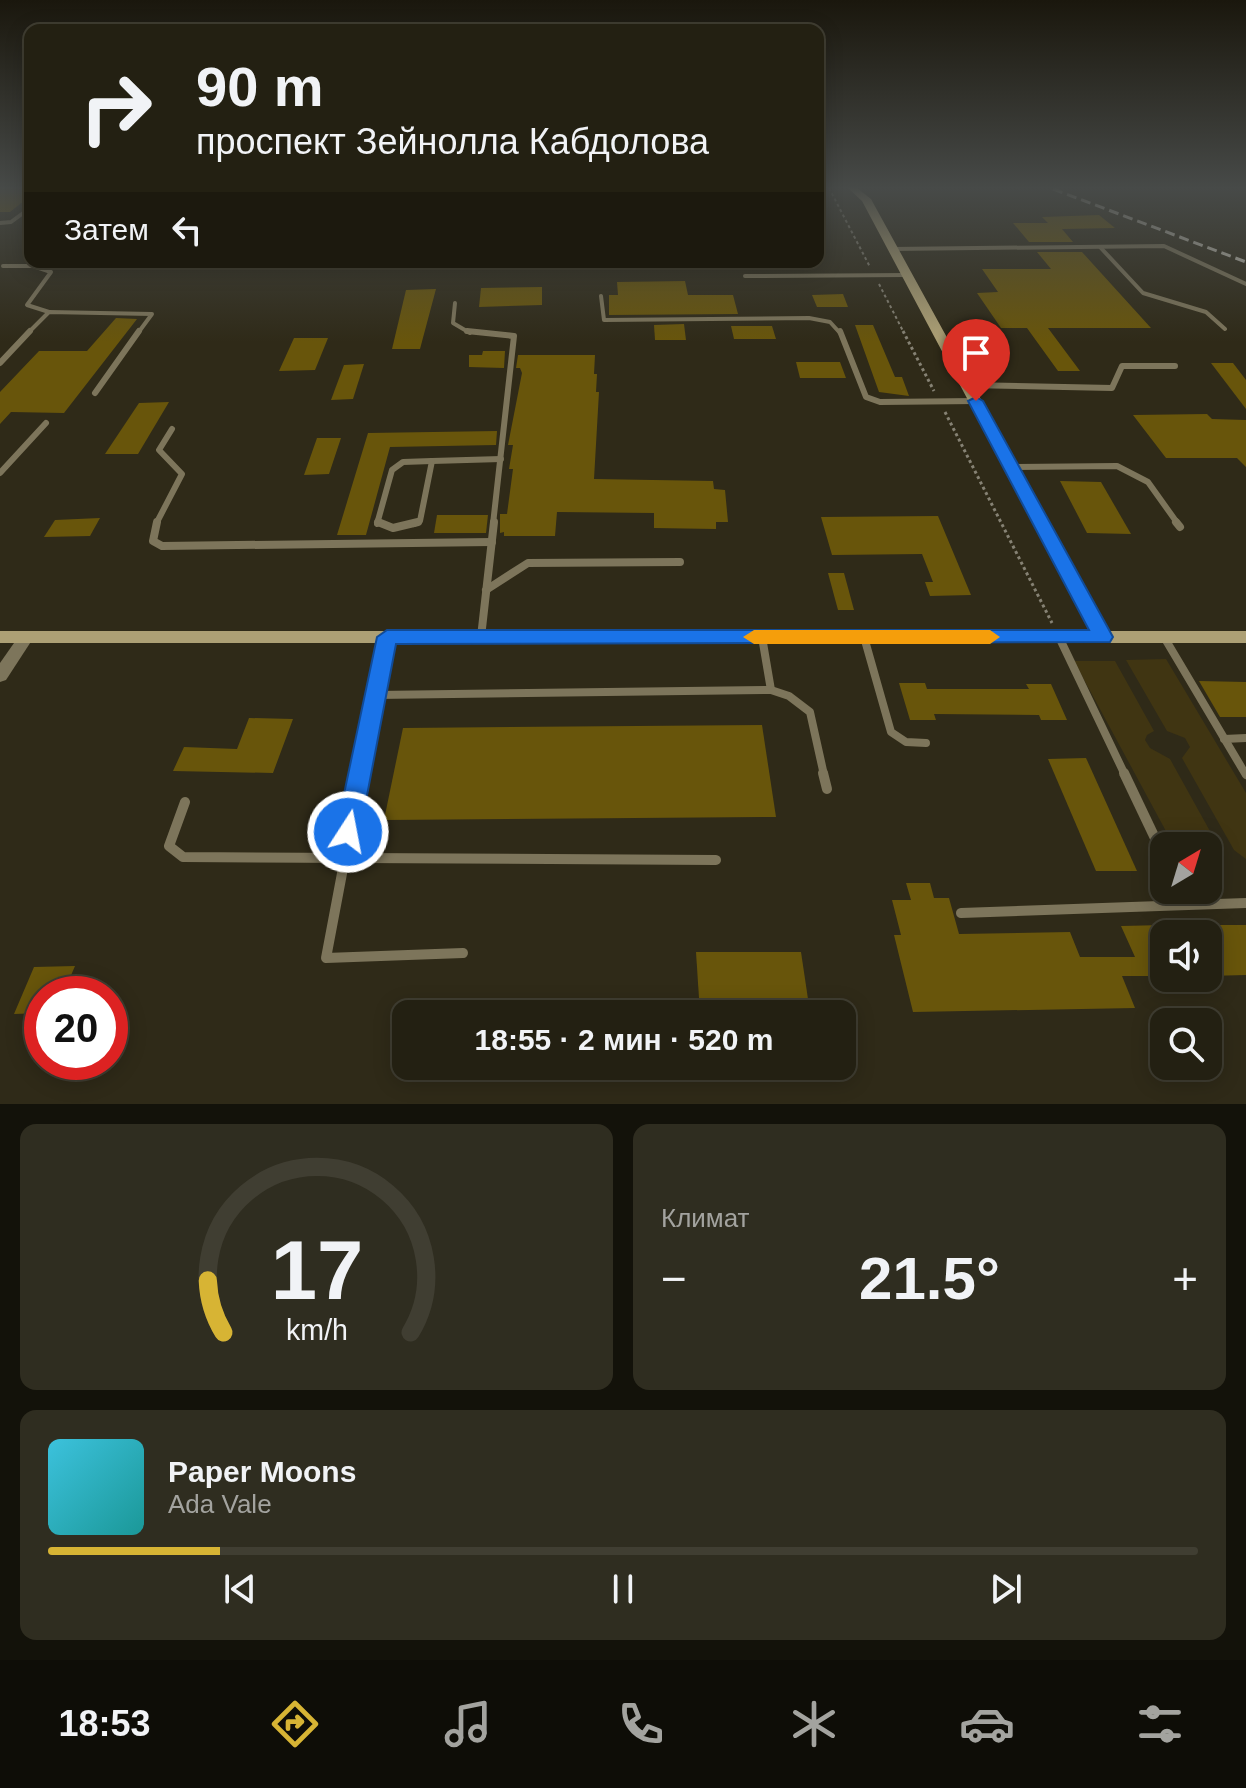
<!DOCTYPE html>
<html lang="ru">
<head>
<meta charset="utf-8">
<style>
	:root { --surface:#232012; --page:#2f2d20; --text:#f1f3f6; --muted:#a3a39f; --line:#403e32; --accent:#d7b434 }
	body { margin:0; font-family:Arial,sans-serif; background:var(--page); color:var(--text); height:100vh; display:flex; flex-direction:column; font-size:30px; white-space:nowrap }
	* { box-sizing:border-box; margin:0 }
	p { font-size:26px; color:var(--muted) }
	.icon { flex:none; width:44px; height:44px; fill:none; stroke:currentColor; stroke-width:2; stroke-linecap:round; stroke-linejoin:round }
	.map { position:relative; height:1104px; overflow:hidden }
	.panel { display:flex; flex-direction:column; gap:20px; padding:20px; background:#13120a; flex:1 }
	.panel>* { flex:none }
	.banner { position:absolute; left:24px; top:24px; width:800px; height:244px; border-radius:16px; box-shadow:0 4px 20px #0003,0 0 0 2px var(--line); background:#232012; color:var(--text); overflow:hidden }
	.needle { width:52px; rotate:38deg }
	.fabs { position:absolute; left:1150px; top:832px; display:grid; gap:16px }
	.fabs a { display:grid; place-items:center; width:72px; height:72px; border-radius:16px; background:var(--surface); box-shadow:0 4px 20px #0003,0 0 0 2px var(--line); font-size:40px }
	.speed { position:absolute; left:24px; top:976px; display:flex; gap:16px; font-size:40px; font-weight:700; text-align:center }
	.speed>* { display:grid; place-content:center; width:104px; height:104px; border-radius:50%; background:var(--surface); box-shadow:0 4px 20px #0003,0 0 0 2px var(--line); line-height:1 }
	.speed .limit { border:12px solid #d22; background:#fff; color:#111 }
	.pin { position:absolute; display:grid; place-items:center; width:68px; height:68px; color:#fff; margin:-82px -34px; border-radius:50% 50% 50% 0; rotate:-45deg; box-shadow:0 0 8px #0007 }
	.pin .icon { rotate:45deg }
	.me { position:absolute; width:88px; margin:-44px; rotate:11deg; stroke-linejoin:round; filter:drop-shadow(0 0 6px #0008) }
	.turn { display:flex; align-items:center; gap:28px; height:168px; padding:0 40px; font-size:36px }
	.turn .icon { width:104px; height:104px; stroke-width:2.5 }
	.turn b { display:block; font-size:56px; line-height:68px }
	.then { display:flex; align-items:center; height:76px; padding:0 40px; background:#0003; gap:16px; font-size:30px }
	.big { font-size:60px; font-weight:700; line-height:1.1 }
	.panel .widget { flex:1; display:flex; flex-direction:column; justify-content:center; gap:12px; min-width:0; padding:0 28px; border-radius:16px; background:var(--page) }
	.panel .dial { align-items:center; gap:0 }
	.dial svg { height:208px; overflow:visible; fill:none; stroke:var(--line); stroke-width:7; stroke-linecap:round; text-anchor:middle }
	.dial text { fill:var(--text); stroke:none }
	.song { display:flex; align-items:center; gap:24px }
	.cover { width:96px; height:96px; border-radius:12px; background:linear-gradient(135deg,hsl(190 70% 55%),hsl(180 70% 35%)) }
	.played { height:8px; border-radius:4px; background:linear-gradient(90deg,var(--accent) 15%,var(--line) 15%) }
	.keys { display:flex; justify-content:space-around; direction:ltr }
	.heat { display:flex; justify-content:space-between; align-items:center; font-size:44px; direction:ltr }
	.panel .tiles { flex:1; display:grid; gap:20px; grid-template-columns:1fr 1fr }
	.widget:last-child { grid-column:span 2 }
	.trip { position:absolute; left:392px; top:1000px; width:464px; height:80px; border-radius:16px; background:var(--surface); box-shadow:0 4px 20px #0003,0 0 0 2px var(--line); font-weight:700; line-height:80px; text-align:center }
	.tabs { display:flex; height:128px; justify-content:space-around; align-items:center; background:#0e0d07; color:var(--muted) }
	.tabs .icon { width:56px; height:56px }
	.tabs .active { color:var(--accent) }
	.tabs b { font-size:36px; color:var(--text) }
	.map>svg:first-child { display:block }
	.green { fill:#403512 }
	.building { fill:#68550b }
	.lines { fill:none; stroke-linecap:round; stroke-linejoin:round }
	.path-far1 { stroke:#868274; stroke-width:2; stroke-dasharray:3 3; stroke-linecap:butt }
	.path { stroke:#868274; stroke-width:3; stroke-dasharray:3 3; stroke-linecap:butt }
	.lane-far3 { stroke:#7d755b; stroke-width:4 }
	.lane-far2 { stroke:#7d755b; stroke-width:6 }
	.lane-far1 { stroke:#7d755b; stroke-width:8 }
	.lane { stroke:#7d755b; stroke-width:10 }
	.street { fill:#7d755b; fill-rule:evenodd }
	.secondary { fill:#ada075; fill-rule:evenodd }
	.rail { stroke:#c6c3b7; stroke-width:3; stroke-dasharray:10 5; stroke-linecap:butt }
	.route { fill:#1a73e8; stroke:#114b97; stroke-width:2 }
	.slow { fill:#f59e0b }
</style>
</head>
<body>
<div class="map">
<svg width="1246" height="1104" viewBox="0 0 1246 1104">
	<rect width="100%" height="100%" fill="#2f2a18"/>
	<g class="green">
		<path d="M1166 659 1246 793V859L1234 850 1182 758 1190 747 1185 738 1167 731 1126 660Z"/>
		<path d="M1074 661H1115L1154 731 1147 735 1145 740 1150 748 1170 759 1221 851 1220 859 1208 863V846H1174Z"/>
	</g>
	<g class="building">
		<path d="M0 188H30V196L10 212H0Z"/>
		<path d="M1099 215 1115 228 1062 229 1073 242H1029L1013 223H1048L1042 217Z"/>
		<path d="M1037 252H1082L1151 328H1048L1080 371H1058L1027 328H1001L977 293 998 292 982 269H1051Z"/>
		<path d="M685 281 688 295H733L738 314 609 315V295H618L617 282Z"/>
		<path d="M542 287V305L479 307 481 288Z"/>
		<path d="M436 289 420 349H392L406 290Z"/>
		<path d="M843 294 848 307H817L812 295Z"/>
		<path d="M116 318 137 319 64 413 11 412 0 424V392L39 351H87Z"/>
		<path d="M684 324 686 340H655L654 325Z"/>
		<path d="M855 325H873L895 377H902L909 396 879 392Z"/>
		<path d="M731 326H772L776 339H734Z"/>
		<path d="M294 338H328L315 370 279 371Z"/>
		<path d="M483 351H505L504 368 469 367V355H482Z"/>
		<path d="M518 355H595L594 374H597L596 392H599L594 479 713 481 714 489 725 490 728 522H716V529L654 528V513L557 512 555 536H504V532L500 533V514H507L513 469H509L513 445H508L522 373 520 368H516Z"/>
		<path d="M796 362H840L846 378H800Z"/>
		<path d="M1211 363H1233L1246 380V409Z"/>
		<path d="M364 364 353 399 331 400 344 365Z"/>
		<path d="M169 402 138 454H105L139 403Z"/>
		<path d="M1207 414 1212 419 1246 420V467L1237 458H1166L1133 415Z"/>
		<path d="M497 431 496 445 390 447 366 535H337L368 433Z"/>
		<path d="M317 438H341L329 474 304 475Z"/>
		<path d="M1060 481 1101 482 1131 534 1087 533Z"/>
		<path d="M437 515H488L486 533H434Z"/>
		<path d="M938 516 971 595 930 596 925 582H933L922 554 832 555 821 517Z"/>
		<path d="M100 518 90 536 44 537 55 520Z"/>
		<path d="M828 573H844L854 610H838Z"/>
		<path d="M1199 681 1246 682V717H1220Z"/>
		<path d="M899 683H925L927 689H1029L1026 684H1051L1067 720H1041L1039 715 934 714 936 720H910Z"/>
		<path d="M249 718 293 719 273 773 173 771 184 747 237 749Z"/>
		<path d="M762 725 776 817 384 820 403 728Z"/>
		<path d="M1086 758 1137 871H1096L1048 759Z"/>
		<path d="M906 883H930L934 898H949L959 934 1070 932 1080 957H1135L1121 926 1164 925V976H1122L1135 1008 913 1012 894 935H901L892 900H911Z"/>
		<path d="M1208 925H1246V975L1208 976Z"/>
		<path d="M696 952H801L808 999 699 998Z"/>
		<path d="M75 966 63 994H42V1013L14 1014 34 967Z"/>
	</g>
	<g class="lines">
		<g class="path-far1">
			<path d="M829 188 870 267"/>
			<path d="M879 284 904 333"/>
		</g>
		<g class="path">
			<path d="M903 331 934 391"/>
			<path d="M945 412 1052 623"/>
		</g>
		<g class="lane-far3">
			<path d="M0 223 11 222 30 208"/>
			<path d="M1100 247 1143 293 1206 312 1225 329"/>
			<path d="M892 249 1164 246 1246 284"/>
			<path d="M3 266H33L51 272 27 305 49 312"/>
			<path d="M745 276 906 275"/>
			<path d="M601 296 604 320 809 318 830 322 840 333"/>
			<path d="M455 303 453 323 470 333"/>
			<path d="M28 333 49 312 152 314 138 333"/>
		</g>
		<g class="lane-far2">
			<path d="M467 331 514 336 493 524"/>
			<path d="M840 331 866 397 880 402 976 401"/>
			<path d="M0 363 30 331"/>
			<path d="M967 385 1112 388 1122 366H1175"/>
			<path d="M95 393 139 331"/>
			<path d="M432 461 501 459"/>
			<path d="M1011 467 1117 466 1148 482 1178 524"/>
			<path d="M0 473 46 423"/>
			<path d="M156 524 182 474 159 450 172 429"/>
			<path d="M377 524 392 470 403 462 432 461"/>
			<path d="M414 524 420 521 432 461"/>
		</g>
		<g class="lane-far1">
			<path d="M157 522 153 541 162 546 492 542"/>
			<path d="M378 522 393 528 418 522"/>
			<path d="M1176 522 1180 527"/>
			<path d="M486 590 528 563 680 562"/>
			<path d="M481 637 494 522"/>
			<path d="M762 637 771 690"/>
			<path d="M864 637 891 732 906 742 926 743"/>
			<path d="M1059 637 1125 775"/>
			<path d="M1164 637 1246 775"/>
			<path d="M376 695 771 690 789 696 810 712 824 775"/>
			<path d="M1224 739 1246 738"/>
			<path d="M361 775 387 637"/>
		</g>
		<g class="lane">
			<path d="M361 773 326 958 463 953"/>
			<path d="M823 773 827 789"/>
			<path d="M1124 773 1164 857"/>
			<path d="M185 802 169 846 183 857 716 860"/>
			<path d="M1180 890 1187 905"/>
			<path d="M961 913 1246 903"/>
		</g>
		<path class="street" d="M26 632 31 633 34 637 6 680 0 682V663L21 633Z"/>
		<path class="secondary" d="M848 188H857L871 199 1108 631H1246V643H0V631H1091L862 201Z"/>
		<path class="rail" d="M1053 189 1246 262"/>
	</g>
	<linearGradient id="sky" x2="0" y2="1"><stop stop-color="#1a170d"/><stop offset="0.55" stop-color="#474a48"/><stop offset="1" stop-color="#474a48" stop-opacity="0"/></linearGradient>
	<rect width="1246" height="342" fill="url(#sky)"/>
	<path class="route" d="M976 397 983 401 1113 637 1110 642 396 644 360 832 357 839 348 842 339 839 336 832 377 637 387 630H1089L968 401Z"/>
	<path class="slow" d="M754 630H990L1000 637 990 644H754L743 637Z"/>
</svg>
<div class="fabs">
<a><svg class="needle" viewBox="-14 -14 28 28"><path d="M0-13l5 13h-10z" fill="#e53935"/><path d="M0 13l5-13h-10z" fill="#a3a39f"/></svg></a>
<a><svg class="icon" aria-label="sound" viewBox="0 0 24 24"><path d="M4 9h4l5-4v14l-5-4H4zM17 9q2 3 0 6"/></svg></a>
<a><svg class="icon" aria-label="search" viewBox="0 0 24 24"><circle cx="10" cy="10" r="6"/><path d="M15 15l6 6"/></svg></a>
</div>
<div class="speed"><div class="limit">20</div></div>
<div class="pin" style="left:976px;top:401px;background:#d93025"><svg class="icon" aria-label="arrive" viewBox="0 0 24 24"><path d="M6 21V4h12l-3 4 3 4H6"/></svg></div>
<svg class="me" style="left:348px;top:832px" viewBox="-20 -20 40 40"><circle r="17" fill="#1a73e8" stroke="#fff" stroke-width="3"/><path d="M0-11L8 9 0 5-8 9z" fill="#fff"/></svg>
<div class="trip">18:55 · 2 мин · 520 m</div>
<div class="banner">
<div class="turn"><svg class="icon" aria-label="right" viewBox="0 0 24 24"><path d="M7 20v-9h11M14 6l5 5-5 5"/></svg><div><b>90 m</b>проспект Зейнолла Кабдолова</div></div>
<div class="then">Затем<svg class="icon" aria-label="left" viewBox="0 0 24 24"><path d="M17 20v-9H6M10 6l-5 5 5 5"/></svg></div>
</div>
</div>
<section class="panel">
<div class="tiles">
<div class="widget dial"><svg viewBox="0 0 100 80">
<path d="M14 69A42 42 0 1 1 86 69"/>
<path d="M14 69A42 42 0 0 1 8 49" stroke="#d7b434"/>
<text x="50" y="56" font-size="32" font-weight="700">17</text>
<text x="50" y="72" font-size="11">km/h</text>
</svg></div>
<div class="widget"><p>Климат</p>
<div class="heat"><a>−</a><b class="big">21.5°</b><a>+</a></div>
</div>
<div class="widget">
<div class="song"><i class="cover"></i><div><b>Paper Moons</b><p>Ada Vale</p></div></div>
<div class="played"></div>
<div class="keys"><svg class="icon" aria-label="previous" viewBox="0 0 24 24"><path d="M18 5L8 12l10 7zM5 5v14"/></svg><svg class="icon" aria-label="pause" viewBox="0 0 24 24"><path d="M8 5v14M16 5v14"/></svg><svg class="icon" aria-label="next" viewBox="0 0 24 24"><path d="M6 5l10 7-10 7zM19 5v14"/></svg></div>
</div>
</div>
</section>
<nav class="tabs">
<b>18:53</b>
<svg class="icon active" aria-label="directions" viewBox="0 0 24 24"><path d="M12 3l9 9-9 9-9-9zM9 14v-3h6M13 9l2 2-2 2"/></svg>
<svg class="icon" aria-label="music" viewBox="0 0 24 24"><path d="M9 18V5l10-2v13"/><circle cx="6" cy="18" r="3"/><circle cx="16" cy="16" r="3"/></svg>
<svg class="icon" aria-label="phone" viewBox="0 0 24 24"><path d="M5 4h4l2 5-3 2q2 4 5 5l2-3 5 2v4C11 20 4 13 5 4z"/></svg>
<svg class="icon" aria-label="climate" viewBox="0 0 24 24"><path d="M12 3v18M4 7l16 10M4 17L20 7"/></svg>
<svg class="icon" aria-label="car" viewBox="0 0 24 24"><path d="M5 17H2v-5l4-1 3-4h7l3 4 3 1v5h-3M9 17h6M6 11h13"/><circle cx="7" cy="17" r="2"/><circle cx="17" cy="17" r="2"/></svg>
<svg class="icon" aria-label="filters" viewBox="0 0 24 24"><path d="M4 7h16M4 17h16"/><circle cx="9" cy="7" r="2"/><circle cx="15" cy="17" r="2"/></svg>
</nav>
</body>
</html>
